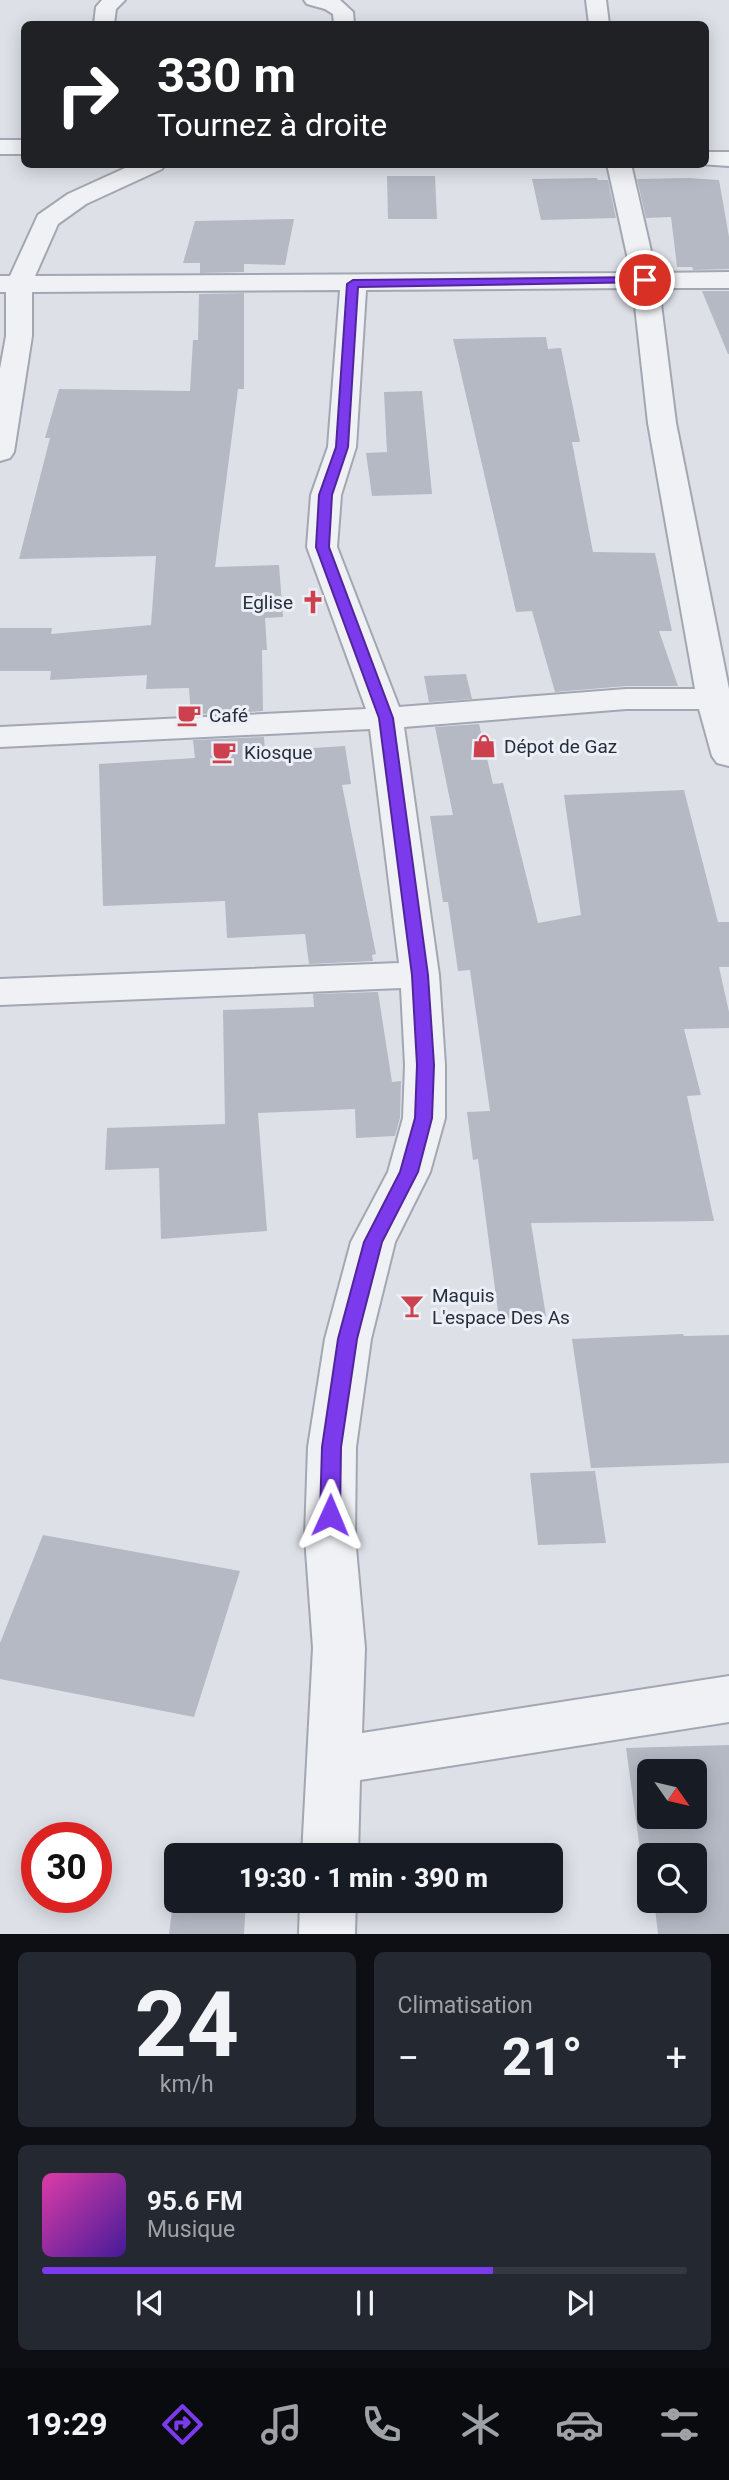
<!DOCTYPE html>
<html lang="fr">
<head>
<meta charset="utf-8">
<style>
	:root { --surface:#171b24; --page:#242831; --text:#f1f3f6; --muted:#9ea1a6; --line:#363941; --accent:#7c3aed }
	body { margin:0; font-family:Roboto,sans-serif; background:var(--page); color:var(--text); height:100vh; display:flex; flex-direction:column; font-size:26px; white-space:nowrap }
	* { box-sizing:border-box; margin:0 }
	p { font-size:23px; color:var(--muted) }
	.icon { flex:none; width:38px; height:38px; fill:none; stroke:currentColor; stroke-width:2; stroke-linecap:round; stroke-linejoin:round }
	.map { position:relative; height:1934px; overflow:hidden }
	.side { display:flex; flex-direction:column; gap:18px; padding:18px; background:#0d0f14; flex:1 }
	.side>* { flex:none }
	.guide { position:absolute; left:21px; top:21px; width:688px; height:147px; border-radius:10px; box-shadow:0 4px 18px #0003; background:#202124; color:#fff; overflow:hidden }
	.needle { width:46px; rotate:124deg }
	.controls { position:absolute; left:637px; top:1759px; display:grid; gap:14px }
	.controls a { display:grid; place-items:center; width:70px; height:70px; border-radius:10px; background:var(--surface); box-shadow:0 4px 18px #0003; font-size:35px }
	.speed { position:absolute; left:21px; top:1822px; display:flex; gap:14px; font-size:35px; font-weight:700; text-align:center }
	.speed>* { display:grid; place-content:center; width:91px; height:91px; border-radius:50%; background:var(--surface); box-shadow:0 4px 18px #0003; line-height:1 }
	.speed .limit { border:10px solid #d22; background:#fff; color:#111 }
	.pin { position:absolute; display:grid; place-items:center; width:60px; height:60px; color:#fff; margin:-30px; border:4px solid #fff; border-radius:50%; box-shadow:0 2px 7px #0007 }
	.me { position:absolute; width:77px; margin:-38px; rotate:1deg; stroke-linejoin:round; filter:drop-shadow(0 0 5px #0008) }
	.turn { display:flex; align-items:center; gap:24px; height:147px; padding:0 21px; font-size:32px }
	.turn .icon { width:91px; height:91px; stroke-width:2.5 }
	.turn b { display:block; font-size:49px; line-height:60px }
	.big { font-size:52px; font-weight:800; line-height:1.1 }
	.side .card { flex:1; display:flex; flex-direction:column; justify-content:center; gap:10px; min-width:0; padding:0 24px; border-radius:10px; background:var(--page) }
	.side .dial { align-items:center; gap:0 }
	.dial b { font-size:91px; line-height:1 }
	.song { display:flex; align-items:center; gap:21px }
	.cover { width:84px; height:84px; border-radius:10px; background:linear-gradient(135deg,hsl(320 70% 55%),hsl(260 70% 35%)) }
	.played { height:7px; border-radius:4px; background:linear-gradient(90deg,var(--accent) 70%,var(--line) 70%) }
	.keys { display:flex; justify-content:space-around; direction:ltr }
	.heat { display:flex; justify-content:space-between; align-items:center; font-size:38px; direction:ltr }
	.side .tiles { flex:1; display:grid; gap:18px; grid-template-columns:1fr 1fr }
	.card:last-child { grid-column:span 2 }
	.trip { position:absolute; left:164px; top:1843px; width:399px; height:70px; border-radius:10px; background:var(--surface); box-shadow:0 4px 18px #0003; font-weight:800; line-height:70px; text-align:center }
	.dock { display:flex; height:112px; justify-content:space-around; align-items:center; background:#090b0e; color:var(--muted) }
	.dock .icon { width:49px; height:49px }
	.dock .selected { color:var(--accent) }
	.dock b { font-size:32px; color:var(--text) }
	.map>svg:first-child { display:block }
	.building { fill:#b4b9c3; fill-rule:evenodd }
	.lines { fill:none; stroke-linecap:round; stroke-linejoin:round }
	.minor-casing { stroke:#a2a7b1; stroke-width:4 }
	.minor { fill:#eff1f5; fill-rule:evenodd }
	.route { fill:#7c3aed; stroke:#51269a; stroke-width:2 }
	.labels { text-anchor:middle; dominant-baseline:central; stroke-width:6; stroke-linejoin:round; paint-order:stroke }
	.poi-label { font-size:19px; fill:#262e3d; stroke:#eceff5; text-anchor:start }
</style>
</head>
<body>
<div class="map">
<svg width="729" height="1934" viewBox="0 0 729 1934">
	<rect width="100%" height="100%" fill="#dde0e7"/>
	<g class="building">
		<path d="M387 176H435L437 219H388Z"/>
		<path d="M597 178 598 180H608L616 218 541 220 532 179Z"/>
		<path d="M688 178 719 180 729 237V269L693 270 692 267H677L671 217 646 218 637 179Z"/>
		<path d="M294 219 285 265 244 264V272L200 273V263H183L195 221Z"/>
		<path d="M702 291H729V354H728Z"/>
		<path d="M244 293V389H238L215 567 279 565 283 617 265 618 267 650H262L263 711 191 715 189 688 146 689 147 675 50 680 51 671H0V628H52L51 634 151 625 156 556 19 559 50 438H45L59 389 190 391 193 340H198L199 294Z"/>
		<path d="M546 337 548 349 561 348 580 442H572L593 552 655 553 672 631H659L678 686H626L555 692 532 611 516 612 453 339Z"/>
		<path d="M422 391 432 494 372 496 366 453 387 452 384 392Z"/>
		<path d="M466 674 472 699 429 702 424 676Z"/>
		<path d="M479 724 493 784 503 783 538 923 581 915 564 795 684 790 718 922H729V967H719L729 1012V1028L684 1029 701 1095 687 1096 714 1221 531 1223 546 1316 499 1319 478 1159 473 1160 467 1112 490 1111 470 970 458 971 448 902H443L430 816 453 815 435 727Z"/>
		<path d="M264 737 265 751 345 746 351 784 342 785 376 954 372 955 373 961 309 964 305 934 227 938 225 901 103 906 99 764 195 758 193 740Z"/>
		<path d="M378 992 392 1082 401 1081 400 1118 395 1136 356 1138 355 1109 258 1113 267 1231 161 1239 159 1168 105 1170 107 1128 225 1124 223 1010 314 1007 313 994Z"/>
		<path d="M683 1334 684 1336 729 1335V1463L591 1468 572 1339Z"/>
		<path d="M595 1471 606 1543 538 1545 530 1473Z"/>
		<path d="M43 1535 240 1571 194 1717 0 1679V1643Z"/>
		<path d="M729 1745V1934H658L654 1900H695V1855H649V1864H642L626 1748ZM649 1771H695V1816H649Z"/>
		<path d="M179 1850 250 1852V1855H178Z"/>
		<path d="M177 1869V1900H246L244 1934H169Z"/>
	</g>
	<g class="lines">
		<g class="minor-casing">
			<g id="minor">
				<path d="M102 0H125L116 9 114 24H94L96 7Z"/>
				<path d="M304 0H340L353 12 354 24H334L333 14 325 9 307 4Z"/>
				<path d="M586 0H606L609 24H589Z"/>
				<rect x="0" y="140" width="24" height="14"/>
				<path d="M705 152H729V166L699 164H705Z"/>
				<path d="M134 164H165L162 169 86 204 58 224 35 276 631 273 607 164H631L656 273 729 272V288H659L676 423 729 689V766L717 763 712 756 699 709H626L404 727 439 975 445 1065V1118L430 1172 395 1242 371 1339 356 1447 355 1537 365 1648 362 1733 729 1676V1722L360 1780 358 1855H302L313 1648 305 1537 308 1447 325 1339 351 1242 388 1172 403 1118 405 1065 401 988 0 1005V979L399 963 370 729 0 747V727L366 709 307 547 311 495 328 447 340 290 32 292V336L14 452 10 458 0 461V369L6 336V292H0V276H10L38 215 68 194ZM633 288 648 423 695 689H626L399 707 337 547 341 495 356 447 366 290Z"/>
				<path d="M300 1900H356L355 1934H299Z"/>
			</g>
		</g>
		<use href="#minor" class="minor"/>
	</g>
	<path class="route" d="M645 277 650 280 648 282 358 287 348 447 332 495 329 547 393 718 428 975 434 1065 432 1118 418 1172 382 1242 357 1339 341 1447 340 1515 337 1521 330 1523 323 1521 320 1515 322 1447 338 1339 364 1242 400 1172 415 1118 417 1065 412 975 379 718 316 547 319 495 336 447 347 284 353 280Z"/>
	<defs>
		<g id="church-bare" transform="scale(1.89)"><path d="M-1.2-6h2.4v3.5h3.3v2.4h-3.3V6h-2.4V-.1h-3.3v-2.4h3.3Z" fill="#cd414f" stroke="#eceff5" stroke-width="2.5" paint-order="stroke"/></g>
		<g id="cafe-bare" transform="scale(1.89)"><path d="M-5.5-4.5H6V0H3Q3 3.5 0 3.5H-2.5Q-5.5 3.5-5.5 0ZM3-3.2v2h1.7v-2ZM-6 4.5H4V6H-6Z" fill="#cd414f" stroke="#eceff5" stroke-width="2.5" paint-order="stroke"/></g>
		<g id="shop-bare" transform="scale(1.89)"><path d="M-5-2.5h2.3a2.7 3.5 0 0 1 5.4 0H5L5.5 6h-11ZM-1.5-2.5h3a1.5 2.3 0 0 0-3 0Z" fill="#cd414f" stroke="#eceff5" stroke-width="2.5" paint-order="stroke"/></g>
		<g id="bar-bare" transform="scale(1.89)"><path d="M-6-5H6L.8 .8V4.5H3.5V6h-7V4.5H-.8V.8Z" fill="#cd414f" stroke="#eceff5" stroke-width="2.5" paint-order="stroke"/></g>
	</defs>
	<g fill-rule="evenodd">
		<use href="#church-bare" x="313" y="602"/>
		<use href="#cafe-bare" x="189" y="715"/>
		<use href="#shop-bare" x="484" y="746"/>
		<use href="#cafe-bare" x="224" y="752"/>
		<use href="#bar-bare" x="412" y="1306"/>
	</g>
	<g class="labels">
		<g class="poi-label">
			<text x="293" y="602" text-anchor="end">Eglise</text>
			<text x="209" y="715">Café</text>
			<text x="504" y="746">Dépot de Gaz</text>
			<text x="244" y="752">Kiosque</text>
			<text x="432" y="1295">Maquis<tspan x="432" dy="22">L'espace Des As</tspan></text>
		</g>
	</g>
</svg>
<div class="controls">
<a><svg class="needle" viewBox="-14 -14 28 28"><path d="M0-13l5 13h-10z" fill="#e53935"/><path d="M0 13l5-13h-10z" fill="#9ea1a6"/></svg></a>
<a><svg class="icon" aria-label="search" viewBox="0 0 24 24"><circle cx="10" cy="10" r="6"/><path d="M15 15l6 6"/></svg></a>
</div>
<div class="speed"><div class="limit">30</div></div>
<div class="pin" style="left:645px;top:280px;background:#d93025"><svg class="icon" aria-label="arrive" viewBox="0 0 24 24"><path d="M6 21V4h12l-3 4 3 4H6"/></svg></div>
<svg class="me" style="left:330px;top:1515px" viewBox="-20 -20 40 40"><path d="M0-17L14 15 0 8-14 15z" fill="#7c3aed" stroke="#fff" stroke-width="4"/></svg>
<div class="trip">19:30 · 1 min · 390 m</div>
<div class="guide">
<div class="turn"><svg class="icon" aria-label="right" viewBox="0 0 24 24"><path d="M7 20v-9h11M14 6l5 5-5 5"/></svg><div><b>330 m</b>Tournez à droite</div></div>
</div>
</div>
<section class="side">
<div class="tiles">
<div class="card dial"><b>24</b><p>km/h</p></div>
<div class="card"><p>Climatisation</p>
<div class="heat"><a>−</a><b class="big">21°</b><a>+</a></div>
</div>
<div class="card">
<div class="song"><i class="cover"></i><div><b>95.6 FM</b><p>Musique</p></div></div>
<div class="played"></div>
<div class="keys"><svg class="icon" aria-label="previous" viewBox="0 0 24 24"><path d="M18 5L8 12l10 7zM5 5v14"/></svg><svg class="icon" aria-label="pause" viewBox="0 0 24 24"><path d="M8 5v14M16 5v14"/></svg><svg class="icon" aria-label="next" viewBox="0 0 24 24"><path d="M6 5l10 7-10 7zM19 5v14"/></svg></div>
</div>
</div>
</section>
<nav class="dock">
<b>19:29</b>
<svg class="icon selected" aria-label="directions" viewBox="0 0 24 24"><path d="M12 3l9 9-9 9-9-9zM9 14v-3h6M13 9l2 2-2 2"/></svg>
<svg class="icon" aria-label="music" viewBox="0 0 24 24"><path d="M9 18V5l10-2v13"/><circle cx="6" cy="18" r="3"/><circle cx="16" cy="16" r="3"/></svg>
<svg class="icon" aria-label="phone" viewBox="0 0 24 24"><path d="M5 4h4l2 5-3 2q2 4 5 5l2-3 5 2v4C11 20 4 13 5 4z"/></svg>
<svg class="icon" aria-label="climate" viewBox="0 0 24 24"><path d="M12 3v18M4 7l16 10M4 17L20 7"/></svg>
<svg class="icon" aria-label="car" viewBox="0 0 24 24"><path d="M5 17H2v-5l4-1 3-4h7l3 4 3 1v5h-3M9 17h6M6 11h13"/><circle cx="7" cy="17" r="2"/><circle cx="17" cy="17" r="2"/></svg>
<svg class="icon" aria-label="filters" viewBox="0 0 24 24"><path d="M4 7h16M4 17h16"/><circle cx="9" cy="7" r="2"/><circle cx="15" cy="17" r="2"/></svg>
</nav>
</body>
</html>
